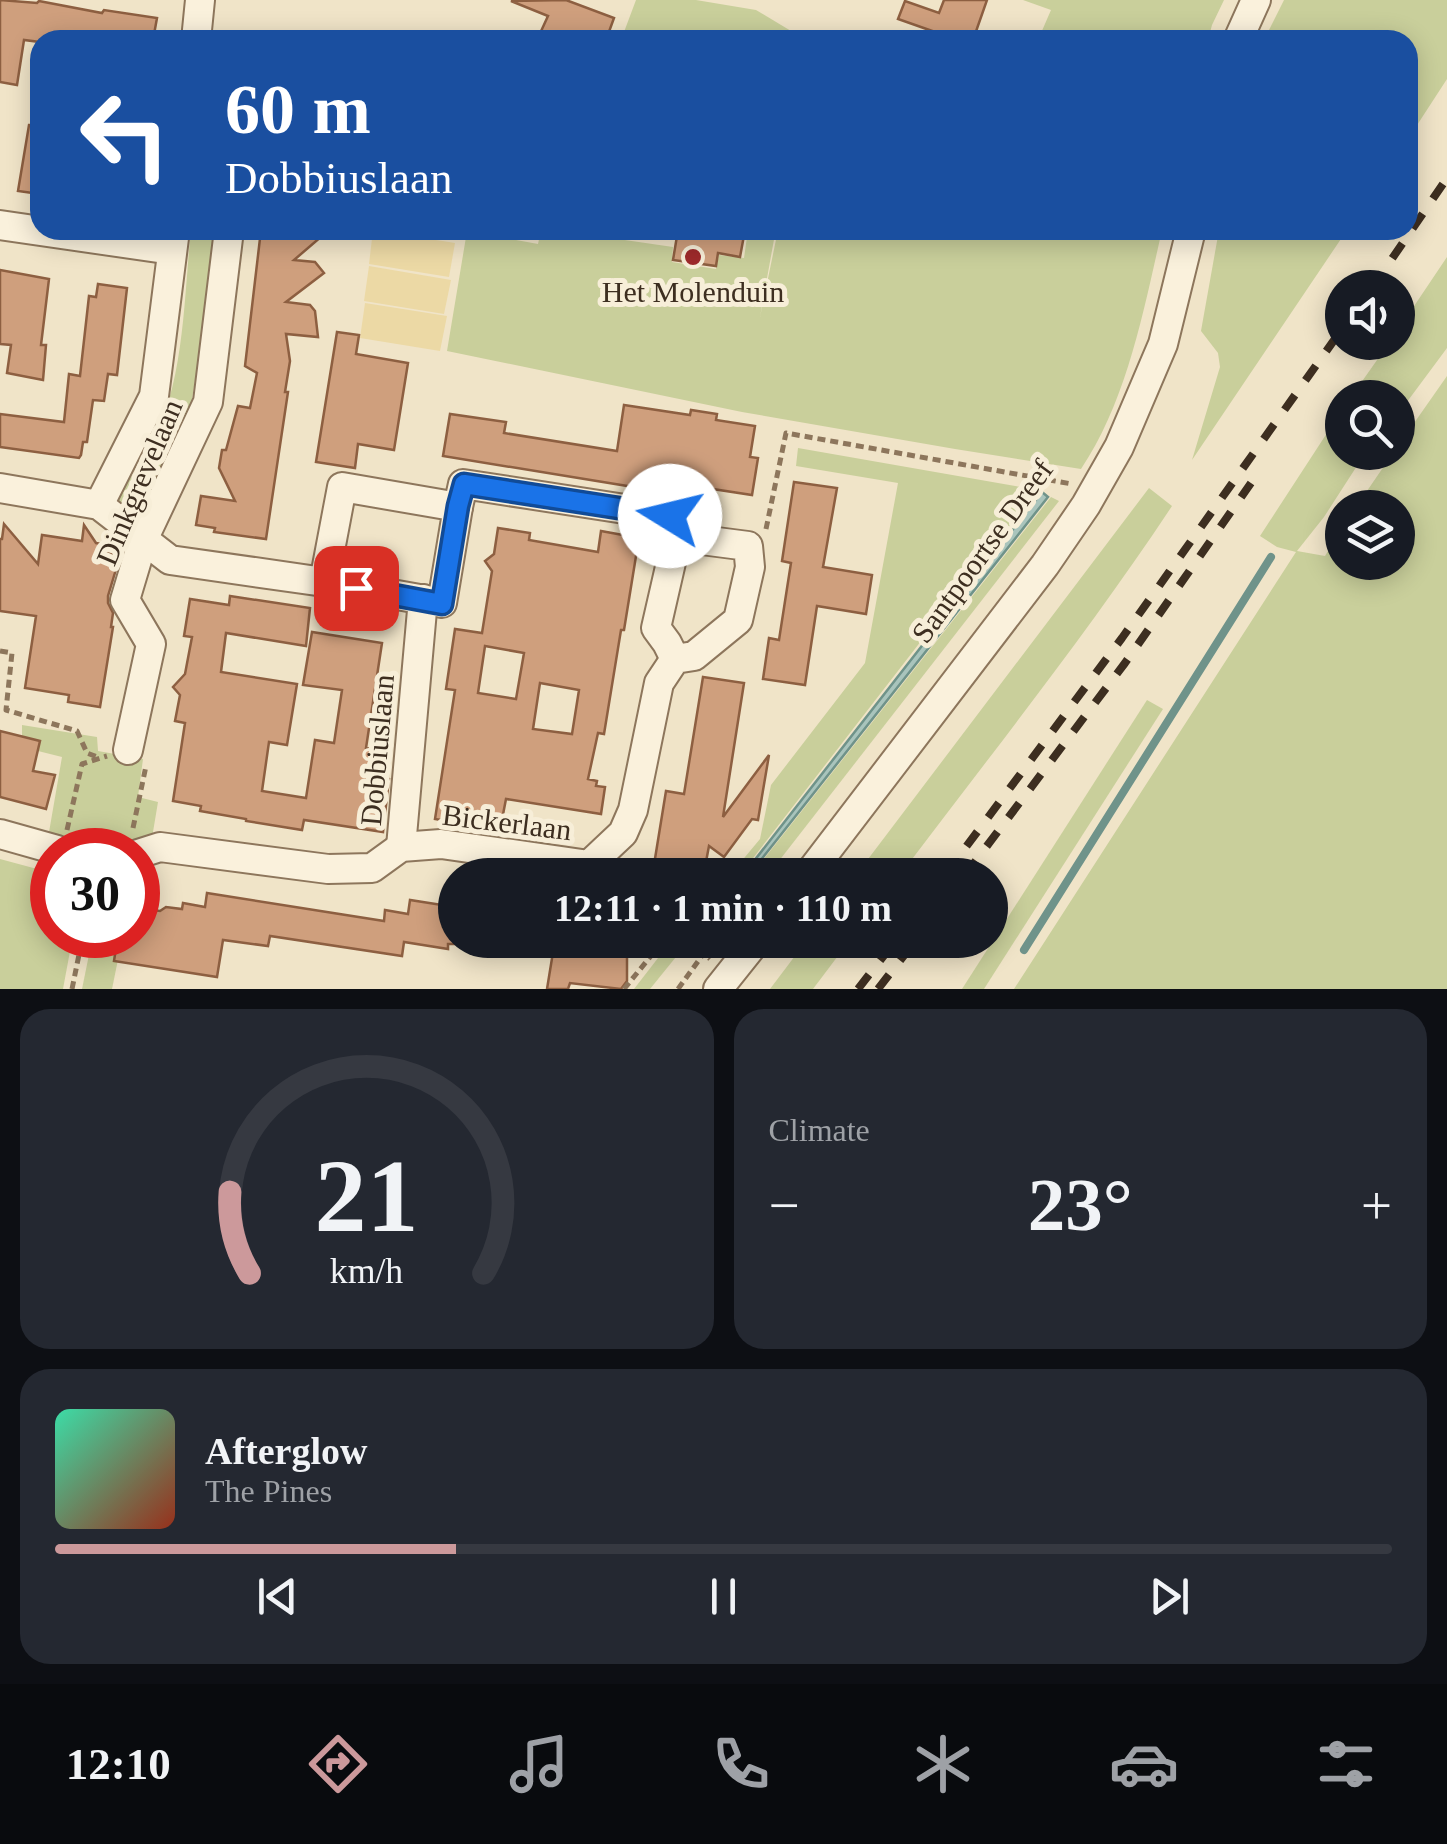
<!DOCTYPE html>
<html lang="en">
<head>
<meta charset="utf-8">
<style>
	:root { --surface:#171b24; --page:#242831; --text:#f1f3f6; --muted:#9ea1a6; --line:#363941; --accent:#cc999b }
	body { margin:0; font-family:"Times New Roman",serif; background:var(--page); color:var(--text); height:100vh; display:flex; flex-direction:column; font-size:38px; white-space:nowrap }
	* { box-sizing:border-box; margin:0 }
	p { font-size:32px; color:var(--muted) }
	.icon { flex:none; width:55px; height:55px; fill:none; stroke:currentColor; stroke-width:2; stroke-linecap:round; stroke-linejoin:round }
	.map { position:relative; height:989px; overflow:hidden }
	.drawer { display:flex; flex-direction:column; gap:20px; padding:20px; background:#0d0f14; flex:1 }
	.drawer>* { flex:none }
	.guide { position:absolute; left:30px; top:30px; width:1388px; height:210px; border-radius:30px; box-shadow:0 5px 25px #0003; background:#1a4fa0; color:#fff; overflow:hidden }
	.controls { position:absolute; left:1325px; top:270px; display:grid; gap:20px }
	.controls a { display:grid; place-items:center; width:90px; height:90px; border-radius:50%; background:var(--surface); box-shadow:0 5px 25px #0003; font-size:50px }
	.speed { position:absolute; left:30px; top:828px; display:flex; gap:20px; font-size:50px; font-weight:700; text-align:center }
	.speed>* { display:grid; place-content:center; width:130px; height:130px; border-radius:50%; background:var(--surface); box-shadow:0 5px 25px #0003; line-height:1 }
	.speed .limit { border:15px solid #d22; background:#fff; color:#111 }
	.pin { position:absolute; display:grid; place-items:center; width:85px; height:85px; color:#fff; margin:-42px; border-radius:20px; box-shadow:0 5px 15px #0006 }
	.me { position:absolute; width:110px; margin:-55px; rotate:279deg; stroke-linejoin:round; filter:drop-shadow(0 0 8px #0008) }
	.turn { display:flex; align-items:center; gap:35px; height:210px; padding:0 30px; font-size:45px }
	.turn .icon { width:130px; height:130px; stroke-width:2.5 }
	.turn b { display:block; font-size:70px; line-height:85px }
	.big { font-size:75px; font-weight:600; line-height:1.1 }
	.drawer .widget { flex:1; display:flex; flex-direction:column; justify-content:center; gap:15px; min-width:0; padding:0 35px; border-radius:30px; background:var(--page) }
	.drawer .dial { align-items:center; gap:0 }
	.dial svg { height:260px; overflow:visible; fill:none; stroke:var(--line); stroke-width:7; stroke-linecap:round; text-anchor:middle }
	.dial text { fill:var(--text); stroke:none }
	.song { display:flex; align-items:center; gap:30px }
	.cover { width:120px; height:120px; border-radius:15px; background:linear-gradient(135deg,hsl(160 70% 55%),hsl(10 70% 35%)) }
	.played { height:10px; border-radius:5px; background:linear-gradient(90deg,var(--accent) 30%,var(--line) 30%) }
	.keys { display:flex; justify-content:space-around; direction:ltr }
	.heat { display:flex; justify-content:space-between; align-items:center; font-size:55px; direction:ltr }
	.drawer .tiles { flex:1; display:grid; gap:20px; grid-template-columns:1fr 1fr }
	.widget:last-child { grid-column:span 2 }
	.trip { position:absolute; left:438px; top:858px; width:570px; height:100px; border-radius:50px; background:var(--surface); box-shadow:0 5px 25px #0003; font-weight:600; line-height:100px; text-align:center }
	.tabs { display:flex; height:160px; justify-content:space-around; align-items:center; background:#090b0e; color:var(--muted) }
	.tabs .icon { width:70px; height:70px }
	.tabs .on { color:var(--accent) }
	.tabs b { font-size:45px; color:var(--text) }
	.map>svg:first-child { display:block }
	.green { fill:#c9cf9b }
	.sand { fill:#ecd9a5 }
	.water { fill:#a9c4bc; stroke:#6f938a; stroke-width:2.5 }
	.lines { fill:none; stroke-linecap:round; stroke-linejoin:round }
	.stream { stroke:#6f938a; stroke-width:8 }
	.building { fill:#cf9f7d; stroke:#8d5f41; stroke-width:2.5; fill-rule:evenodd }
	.minor-casing { stroke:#8d765c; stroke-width:32 }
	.path { stroke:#8d765c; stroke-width:5; stroke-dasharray:8 5; stroke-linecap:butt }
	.minor { stroke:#faf1dc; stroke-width:28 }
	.rail { stroke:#3d2e20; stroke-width:8; stroke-dasharray:18 18; stroke-linecap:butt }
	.route-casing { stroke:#114b97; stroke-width:25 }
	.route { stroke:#1a73e8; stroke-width:18 }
	.poi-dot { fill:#9e2a2b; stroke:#f7eed8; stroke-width:4 }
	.labels { text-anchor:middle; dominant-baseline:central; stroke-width:10; stroke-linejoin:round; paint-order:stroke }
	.poi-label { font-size:30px; fill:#3d2e20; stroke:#f7eed8 }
	.street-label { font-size:30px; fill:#3d2e20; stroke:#f7eed8 }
</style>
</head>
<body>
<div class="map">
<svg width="1447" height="989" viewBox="0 0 1447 989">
	<rect width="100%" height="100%" fill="#f0e4c8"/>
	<g class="green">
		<path d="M636 0H696L756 10 806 40H621Z"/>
		<path d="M1023 0H1224L1212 25 1208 40H1038L1051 10Z"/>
		<path d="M1284 0H1447V79L1408 139V40H1264Z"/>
		<path d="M191 230H219L188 424 138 525 110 504C121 489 134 475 143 460 185 393 183 305 191 230Z"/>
		<path d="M541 230H556L673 247 672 262 716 269 719 255 744 258 748 230 775 234 760 317 778 230H1162C1144 309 1127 401 1081 469L955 449 742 412 447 351 467 231 538 244Z"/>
		<path d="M1219 230H1347L1192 460 1220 367 1218 353 1201 331Z"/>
		<path d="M1447 257V348L1398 414V398L1351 397 1389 343 1398 342V330Z"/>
		<path d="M1447 376V989H1014L1296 552 1277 547 1260 536 1329 430 1342 440V452L1360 453 1364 455 1324 517 1297 551 1325 556 1342 528V562H1398V508L1356 507 1393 453 1398 452V446Z"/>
		<path d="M798 448 1038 490 740 875H730L760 839 771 785 865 663 898 483 796 466Z"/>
		<path d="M1149 488 1172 506C1088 633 992 753 900 875H856Z"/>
		<path d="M1051 497 1059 501 768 875H751Z"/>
		<path d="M1147 700 1163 709 984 989H962Z"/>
		<path d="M22 725 97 737 98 751 143 759 138 797 158 802 152 838C119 858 83 846 48 838L62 757 22 747Z"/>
		<path d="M0 859 52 873V935H73L63 989H0Z"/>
		<path d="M93 935H123L112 989H82Z"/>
		<path d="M672 940H676L684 947 650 989H634Z"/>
		<path d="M807 940H850L813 989H770Z"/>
	</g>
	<g class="sand">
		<path d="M373 230 455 243 449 277 369 264Z"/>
		<path d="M369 266 451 280 444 314 364 301Z"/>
		<path d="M365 303 447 316 440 351 360 338Z"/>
	</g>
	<path class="water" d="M1042 492 1048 497 749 875H743Z"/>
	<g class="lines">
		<path class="stream" d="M1024 950 1271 557"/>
	</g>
	<g class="building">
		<path d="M0 0 37 3 39 1 102 13 104 10 157 18 153 40H40V42L24 40 17 85 0 82Z"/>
		<path d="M566 0 614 18 606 40H537L548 16 511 1Z"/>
		<path d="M944 0H987L973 40H935V32L898 19 905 1 939 13Z"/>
		<path d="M29 125 40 126V194L18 191Z"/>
		<path d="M261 230H329L294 260 315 262 324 273 286 302 310 305 315 311 318 337 286 334 290 361 285 392H288L266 539 214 532 215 528 196 525 201 496 235 501 219 468 222 450H226L238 406 250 408 257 373 245 366Z"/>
		<path d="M678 230H745L740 257 718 253 716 266 673 260Z"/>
		<path d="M0 270 49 279 41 345H46L43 380 7 373 11 345 0 344Z"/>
		<path d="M98 284 127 288 117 375 108 374 104 401 93 400 87 442H83L81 455 79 458 0 447V414L64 422 69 374 80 376 89 296 96 297Z"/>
		<path d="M337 332 359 335 356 354 408 363 394 450 358 444 355 468 316 462Z"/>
		<path d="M624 405 690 415 691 410 717 414 716 420 755 426 750 457 758 458 752 495 654 480 652 490 443 456 450 414 506 422 504 433 617 451Z"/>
		<path d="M794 482 837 488 823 567 872 575 866 614 817 606 805 685 763 679 769 638 779 640 788 582 791 563 782 561Z"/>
		<path d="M4 524 38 564 42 535 82 541 84 525 96 543 102 544 101 552 120 556 108 596V603L113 613 111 627H113L100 707 68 702 69 695 25 688 36 616 0 611V539H2Z"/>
		<path d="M498 528 530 533 529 540 598 552 601 531 634 537 632 550H637L624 630H621L604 734 598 733 588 779 597 781 596 786 605 787 601 814 506 799 500 830 435 819 455 690 446 689 455 629 482 633 492 571 485 561 494 554ZM485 646 524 653 516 699 478 693ZM540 683 579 690 572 734 533 729Z"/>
		<path d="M230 596 310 608 306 646 226 633 221 672 297 684 287 745 269 742 262 791 306 798 315 740 334 743 342 690 303 685 312 632 382 643 366 748 375 750 372 776 389 779 383 832 304 820 302 830 246 821V819L200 811 201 806 173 801 185 723 175 721 180 695 173 687 185 674 192 637 184 636 190 599 229 605Z"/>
		<path d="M703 677 744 683 723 817 769 755 758 820 752 819 724 857 709 846 705 867 687 864 685 875H662V872L653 871 666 791 684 794Z"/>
		<path d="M0 731 40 741 33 771 55 775 46 809 0 797Z"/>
		<path d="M207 893 384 921 385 910 408 914 410 900 455 907V944H448V949L404 942 402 956 270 936 268 946 223 940 217 977 114 961 118 935H138V908L160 911 166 907 182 909 183 903 205 907Z"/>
		<path d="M555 940H622L620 956 627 957V981L621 989 570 983 568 989H547Z"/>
	</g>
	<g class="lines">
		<g class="minor-casing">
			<g id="minor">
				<path d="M196 40 200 0"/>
				<path d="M1238 40 1256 0"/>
				<path d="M0 225 172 250"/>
				<path d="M0 488 99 505 170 560 324 582 442 603 458 507 342 487 324 582"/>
				<path d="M99 505 154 396 175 230"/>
				<path d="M458 507 463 484 670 516 675 545 656 628 667 643 675 659"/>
				<path d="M128 750 151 644 125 600 143 540 208 402 229 230"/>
				<path d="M0 834 57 850"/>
				<path d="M401 847 423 599"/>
				<path d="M138 854 160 847 328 869 372 868 401 847 441 844 589 865 623 833 633 810 659 683 675 659 694 656 738 620 750 567 748 546 686 538 675 545"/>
				<path d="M808 875 1045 565 1086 505 1119 447 1163 344 1191 230"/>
				<path d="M718 989 757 940"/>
			</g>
		</g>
		<g class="path">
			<path d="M766 529 786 433 1072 484"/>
			<path d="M0 651 12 653 6 710 77 731 87 753 100 758"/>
			<path d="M133 828 146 766"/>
			<path d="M67 830 82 764 107 756"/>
			<path d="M690 940 710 959"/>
			<path d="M72 989 83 935"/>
			<path d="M624 989 664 940"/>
			<path d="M678 989 704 953"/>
		</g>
		<use href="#minor" class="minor"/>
		<g class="rail">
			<path d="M1372 288 1447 178"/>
			<path d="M945 875 1122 638 1342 329"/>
			<path d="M965 875 1125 663 1251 483"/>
			<path d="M858 989 896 940"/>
			<path d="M878 989 916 940"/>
		</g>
	</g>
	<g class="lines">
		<g class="route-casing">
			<path id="route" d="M356 588 442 604 458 506 464 484 670 516"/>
		</g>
		<use href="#route" class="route"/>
	</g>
	<circle class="poi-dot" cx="693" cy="257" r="10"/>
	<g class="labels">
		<g class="poi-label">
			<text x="693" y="291">Het Molenduin</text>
		</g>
		<g class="street-label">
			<text transform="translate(139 482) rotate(-67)">Dinkgrevelaan</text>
			<text transform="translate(982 551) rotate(-54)">Santpoortse Dreef</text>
			<text transform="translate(377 750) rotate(-85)">Dobbiuslaan</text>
			<text transform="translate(507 822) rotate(7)">Bickerlaan</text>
		</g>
	</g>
</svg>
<div class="controls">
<a><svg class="icon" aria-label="sound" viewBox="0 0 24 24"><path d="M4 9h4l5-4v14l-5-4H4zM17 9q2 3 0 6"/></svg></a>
<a><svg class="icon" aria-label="search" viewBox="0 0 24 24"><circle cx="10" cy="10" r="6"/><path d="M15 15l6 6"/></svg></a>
<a><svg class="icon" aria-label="layers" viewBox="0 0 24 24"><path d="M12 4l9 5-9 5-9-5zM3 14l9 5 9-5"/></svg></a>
</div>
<div class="speed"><div class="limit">30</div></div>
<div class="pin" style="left:356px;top:588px;background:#d93025"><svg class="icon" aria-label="arrive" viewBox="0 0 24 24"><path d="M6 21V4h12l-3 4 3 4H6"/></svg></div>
<svg class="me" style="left:670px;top:516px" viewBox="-20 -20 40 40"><circle r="19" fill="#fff"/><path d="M0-13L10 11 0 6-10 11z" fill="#1a73e8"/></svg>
<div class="trip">12:11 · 1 min · 110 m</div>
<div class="guide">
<div class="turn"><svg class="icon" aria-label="left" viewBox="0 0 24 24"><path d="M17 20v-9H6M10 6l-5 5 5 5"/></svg><div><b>60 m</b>Dobbiuslaan</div></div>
</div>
</div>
<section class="drawer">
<div class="tiles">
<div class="widget dial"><svg viewBox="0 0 100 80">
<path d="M14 69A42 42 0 1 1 86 69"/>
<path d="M14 69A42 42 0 0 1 8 44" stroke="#cc999b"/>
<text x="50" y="56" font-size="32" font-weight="700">21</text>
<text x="50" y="72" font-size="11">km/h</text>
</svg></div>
<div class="widget"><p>Climate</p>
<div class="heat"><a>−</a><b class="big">23°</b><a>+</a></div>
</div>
<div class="widget">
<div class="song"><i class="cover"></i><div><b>Afterglow</b><p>The Pines</p></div></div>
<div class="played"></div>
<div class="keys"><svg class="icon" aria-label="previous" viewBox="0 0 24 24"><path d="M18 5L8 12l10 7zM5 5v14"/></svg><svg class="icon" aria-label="pause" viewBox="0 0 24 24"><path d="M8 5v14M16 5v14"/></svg><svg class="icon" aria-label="next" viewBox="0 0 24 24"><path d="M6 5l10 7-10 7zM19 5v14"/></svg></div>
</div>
</div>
</section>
<nav class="tabs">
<b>12:10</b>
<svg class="icon on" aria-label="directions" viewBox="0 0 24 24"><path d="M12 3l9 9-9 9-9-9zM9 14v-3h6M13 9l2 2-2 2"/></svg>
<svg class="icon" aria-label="music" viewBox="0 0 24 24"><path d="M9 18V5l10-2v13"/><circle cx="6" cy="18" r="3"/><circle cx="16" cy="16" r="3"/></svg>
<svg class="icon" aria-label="phone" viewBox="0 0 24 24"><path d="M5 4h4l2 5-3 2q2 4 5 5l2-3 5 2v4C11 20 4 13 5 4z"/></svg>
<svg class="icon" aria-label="climate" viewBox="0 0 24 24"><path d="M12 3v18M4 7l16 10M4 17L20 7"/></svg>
<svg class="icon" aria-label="car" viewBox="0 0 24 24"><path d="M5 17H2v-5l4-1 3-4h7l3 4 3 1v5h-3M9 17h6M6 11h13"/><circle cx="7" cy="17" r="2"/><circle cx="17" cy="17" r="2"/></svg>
<svg class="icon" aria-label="filters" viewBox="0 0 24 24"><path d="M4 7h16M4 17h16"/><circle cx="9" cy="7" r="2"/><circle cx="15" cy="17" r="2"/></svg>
</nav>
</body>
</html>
